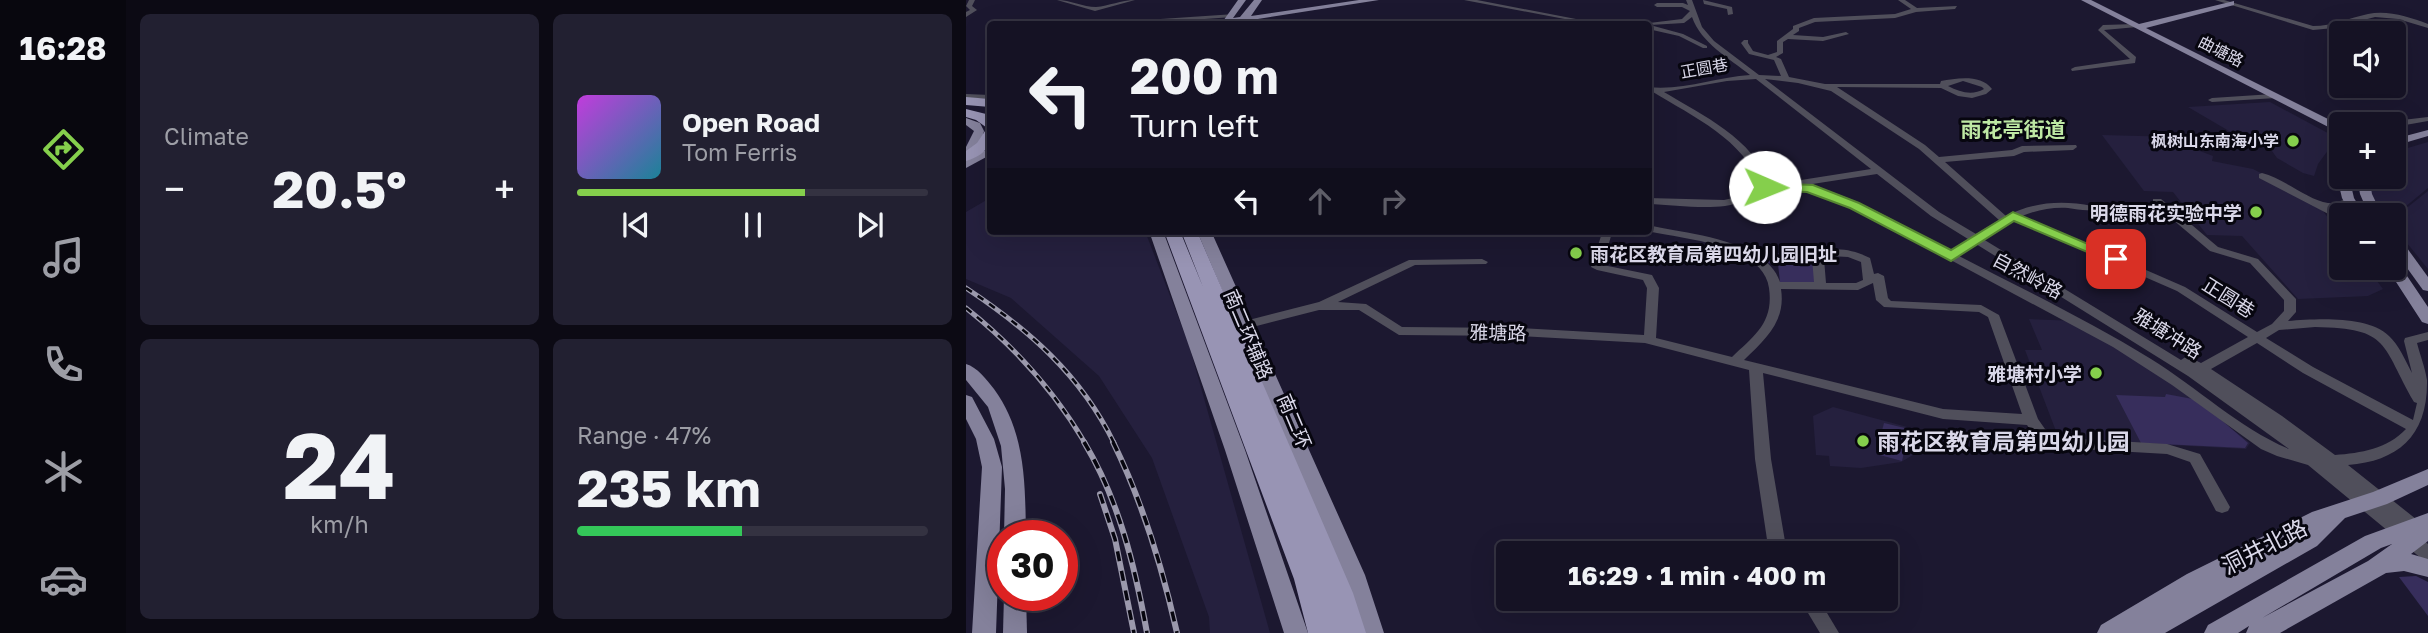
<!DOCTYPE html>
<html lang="en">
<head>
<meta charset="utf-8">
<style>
	:root { --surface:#151224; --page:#222031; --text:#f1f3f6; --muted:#9d9ea6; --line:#343241; --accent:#85cf4c }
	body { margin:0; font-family:"Golos Text","Noto Sans SC",sans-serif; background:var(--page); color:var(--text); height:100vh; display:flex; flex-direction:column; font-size:26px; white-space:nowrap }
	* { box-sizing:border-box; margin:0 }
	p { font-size:23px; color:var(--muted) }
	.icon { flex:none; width:38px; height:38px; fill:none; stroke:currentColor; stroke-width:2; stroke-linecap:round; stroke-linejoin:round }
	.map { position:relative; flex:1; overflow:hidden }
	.details { display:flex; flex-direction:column; gap:14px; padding:14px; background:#0c0a14; width:840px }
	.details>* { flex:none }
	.top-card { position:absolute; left:21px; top:21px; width:665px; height:214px; border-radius:7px; box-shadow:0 7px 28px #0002,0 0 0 2px var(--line); background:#151224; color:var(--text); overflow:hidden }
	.buttons { position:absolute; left:1363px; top:21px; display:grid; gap:14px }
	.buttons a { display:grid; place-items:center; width:77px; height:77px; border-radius:7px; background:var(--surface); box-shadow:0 7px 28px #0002,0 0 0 2px var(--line); font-size:35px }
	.speed { position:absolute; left:21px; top:520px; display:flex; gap:14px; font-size:35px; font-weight:700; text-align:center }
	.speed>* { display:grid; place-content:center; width:91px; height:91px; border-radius:50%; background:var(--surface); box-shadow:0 7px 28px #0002,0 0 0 2px var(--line); line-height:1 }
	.speed .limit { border:10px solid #d22; background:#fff; color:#111 }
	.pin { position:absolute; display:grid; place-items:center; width:60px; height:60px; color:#fff; margin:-30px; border-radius:14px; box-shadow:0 4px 10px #0006 }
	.me { position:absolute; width:77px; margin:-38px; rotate:91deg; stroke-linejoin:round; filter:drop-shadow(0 0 5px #0008) }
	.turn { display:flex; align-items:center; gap:24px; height:147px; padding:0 28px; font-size:32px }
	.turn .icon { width:91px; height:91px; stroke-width:2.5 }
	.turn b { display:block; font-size:49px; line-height:60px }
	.lanes { display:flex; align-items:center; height:66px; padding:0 28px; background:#0003; justify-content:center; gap:35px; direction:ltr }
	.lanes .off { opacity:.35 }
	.big { font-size:52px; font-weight:700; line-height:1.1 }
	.details .tile { flex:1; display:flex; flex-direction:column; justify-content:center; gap:10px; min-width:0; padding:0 24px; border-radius:10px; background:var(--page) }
	.details .dial { align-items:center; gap:0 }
	.dial b { font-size:91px; line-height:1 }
	.song { display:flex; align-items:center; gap:21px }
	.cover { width:84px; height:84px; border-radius:10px; background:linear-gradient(135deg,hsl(290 70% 55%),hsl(190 70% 35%)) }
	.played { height:7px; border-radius:4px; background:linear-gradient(90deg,var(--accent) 65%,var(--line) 65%) }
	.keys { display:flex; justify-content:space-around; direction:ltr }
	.heat { display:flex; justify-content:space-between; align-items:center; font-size:38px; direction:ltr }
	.charge { height:10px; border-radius:5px; background:linear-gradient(90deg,#34c759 47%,var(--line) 0) }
	.details .tiles { flex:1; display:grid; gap:14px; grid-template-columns:repeat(2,1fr) }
	.trip { position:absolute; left:530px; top:541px; width:402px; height:70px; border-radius:7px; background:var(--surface); box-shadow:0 7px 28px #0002,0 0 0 2px var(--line); font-weight:700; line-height:70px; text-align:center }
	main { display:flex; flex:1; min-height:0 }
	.tabs { display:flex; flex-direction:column; width:126px; justify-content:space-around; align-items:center; background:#08070e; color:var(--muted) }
	.tabs .icon { width:49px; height:49px }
	.tabs .selected { color:var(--accent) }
	.tabs b { font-size:32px; color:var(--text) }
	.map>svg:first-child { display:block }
	.built { fill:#25203e }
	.green { fill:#372e5c }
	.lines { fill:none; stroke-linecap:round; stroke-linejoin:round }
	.minor { fill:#504f5b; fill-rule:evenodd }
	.major { fill:#84819b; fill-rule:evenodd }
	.highway { fill:#9894b4; fill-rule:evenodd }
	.rail-far1-casing { stroke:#9b99ac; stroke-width:5 }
	.rail-casing { stroke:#9b99ac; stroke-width:6 }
	.rail-far1 { stroke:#07060f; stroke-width:2.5; stroke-dasharray:7; stroke-linecap:butt }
	.rail { stroke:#07060f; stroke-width:3.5; stroke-dasharray:10; stroke-linecap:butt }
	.route { fill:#85cf4c; stroke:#568731; stroke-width:2 }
	.poi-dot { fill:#85cf4c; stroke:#07060f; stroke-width:2.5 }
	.labels { text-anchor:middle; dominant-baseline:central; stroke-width:6; stroke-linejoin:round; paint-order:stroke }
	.far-street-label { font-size:16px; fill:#dad8e9; stroke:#07060f }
	.far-poi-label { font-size:16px; font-weight:bold; fill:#dad8e9; stroke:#07060f; text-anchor:end }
	.poi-label { font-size:19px; font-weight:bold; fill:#dad8e9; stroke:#07060f; text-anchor:end }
	.street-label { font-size:19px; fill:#dad8e9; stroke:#07060f }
	.far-district-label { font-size:21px; font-weight:bold; fill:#bee8a4; stroke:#07060f }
	.near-poi-label { font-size:23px; font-weight:bold; fill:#dad8e9; stroke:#07060f; text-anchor:start }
	.near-street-label { font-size:23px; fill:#dad8e9; stroke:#07060f }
</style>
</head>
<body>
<main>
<nav class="tabs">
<b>16:28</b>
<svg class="icon selected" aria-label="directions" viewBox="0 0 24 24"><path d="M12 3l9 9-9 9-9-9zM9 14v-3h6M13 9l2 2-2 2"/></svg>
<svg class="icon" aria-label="music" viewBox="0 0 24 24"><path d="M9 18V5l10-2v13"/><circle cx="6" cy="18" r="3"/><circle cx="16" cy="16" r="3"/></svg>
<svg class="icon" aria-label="phone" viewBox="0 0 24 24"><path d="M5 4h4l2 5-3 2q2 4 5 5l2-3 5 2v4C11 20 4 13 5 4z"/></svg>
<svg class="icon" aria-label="climate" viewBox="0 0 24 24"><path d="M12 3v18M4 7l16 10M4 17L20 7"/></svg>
<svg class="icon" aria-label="car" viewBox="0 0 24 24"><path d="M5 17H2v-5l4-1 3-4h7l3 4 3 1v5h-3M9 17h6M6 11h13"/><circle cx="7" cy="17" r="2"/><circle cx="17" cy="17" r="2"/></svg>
</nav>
<section class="details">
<div class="tiles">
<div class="tile"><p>Climate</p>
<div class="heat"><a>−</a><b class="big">20.5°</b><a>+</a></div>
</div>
<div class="tile">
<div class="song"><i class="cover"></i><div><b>Open Road</b><p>Tom Ferris</p></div></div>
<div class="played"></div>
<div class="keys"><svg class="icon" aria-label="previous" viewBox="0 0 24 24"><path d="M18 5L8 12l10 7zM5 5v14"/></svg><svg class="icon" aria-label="pause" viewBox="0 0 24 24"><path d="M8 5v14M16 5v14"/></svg><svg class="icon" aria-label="next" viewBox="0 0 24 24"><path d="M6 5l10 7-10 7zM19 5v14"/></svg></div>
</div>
<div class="tile dial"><b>24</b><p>km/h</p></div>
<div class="tile"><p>Range · 47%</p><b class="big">235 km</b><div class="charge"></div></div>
</div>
</section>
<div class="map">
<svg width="1462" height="633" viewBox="0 0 1462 633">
	<rect width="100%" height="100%" fill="#1c1830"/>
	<g class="built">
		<path d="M1304 102 1371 138 1352 164 1348 176 1337 173 1311 158 1306 151 1263 131 1222 107Z"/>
		<path d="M1136 135 1211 137 1220 140 1218 145 1247 156 1246 161 1287 169 1350 201 1375 236 1376 268H1401L1417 289 1402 296 1332 299 1276 236 1241 235 1207 192 1178 191Z"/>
		<path d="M1462 142V188L1428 216 1418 215 1405 197 1406 177H1428V152Z"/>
		<path d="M1462 191V269L1428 227V218Z"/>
		<path d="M24 198V231H179L223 345 304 633H244L243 617 186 458 133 376 45 298 0 279V212Z"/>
		<path d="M1063 319 1111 321 1257 418 1261 425 1284 443 1280 449 1093 439 1059 350H1076Z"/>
		<path d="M867 407 945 428 947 455 935 462 895 468 864 466 863 456 850 455 847 416Z"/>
	</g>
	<g class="green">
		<path d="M798 253 846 254 850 283 814 282 812 264 799 263Z"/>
		<path d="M1200 394 1232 400 1282 443 1279 448 1175 443 1150 395 1199 397Z"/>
		<path d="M918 423 943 429 936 461 910 454Z"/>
		<path d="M1450 576 1462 582V616L1433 577Z"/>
	</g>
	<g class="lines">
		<g class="minor">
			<path d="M3 0H9L6 6 11 10 0 17V12L4 10 0 6Z"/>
			<path d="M91 0C104 0 117 7 130 7 143 6 155 0 169 0L129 11Z"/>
			<path d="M498 0H511L636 24H625Z"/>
			<path d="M720 0H726L736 27 748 41 793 75 815 76 808 60 783 54 775 43 778 40H782V43L787 51 802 55 811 52V41L827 29V26L848 18 929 14 945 9 932 0H939L951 8 991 6 989 9 950 12 929 18 849 22 833 28V31L827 35 857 37 880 32 883 34 857 41 822 39 817 42V53L810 57 815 59 823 77 859 84H974L975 81C991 78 1015 74 1026 89L1020 94 1006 98 992 96 975 88 871 87 959 145 973 157 1046 150 1056 146 1110 145 1111 147 1107 150 1058 152 1048 156 979 162 1040 216C1067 202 1096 200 1126 206V210C1118 211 1110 209 1102 208 1086 207 1071 210 1056 216L1219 287 1291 332 1306 324 1318 311V300L1284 263 1244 251 1187 203V199H1195L1252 247 1292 259 1330 299V312L1322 321C1350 319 1401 315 1423 336 1433 345 1439 360 1446 373L1438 341 1439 338 1462 332V340L1451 343C1454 355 1459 367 1461 380 1462 436 1432 461 1382 465L1460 527 1462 533 1460 537 1455 538 1462 544V561L1456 559 1342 465 1311 456 1295 449 1206 385 1147 347 884 206C860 196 825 183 799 190 785 195 774 204 759 206 736 209 706 205 682 204V198L758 200 771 197 794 186C779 140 726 116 687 92L682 91V87C716 91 751 77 784 75 763 58 735 43 726 17L718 23 684 25 717 34 741 46V48H737L713 36 682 29V24H675L716 19 724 11 716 7H691L688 5 691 3H717L722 5ZM790 79 905 169 835 180 832 181 831 184H803C788 139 736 115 698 92L761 81ZM799 79 832 83 865 91 953 149 1033 220 1010 234 973 212ZM997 81 1016 87 1018 89C1006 96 994 92 982 86ZM911 174 965 216 1002 239 985 251C938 227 892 196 840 185ZM1048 220 1211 291 1282 337 1235 363 1221 356 1215 360 1017 239ZM1010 244 1222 376 1323 449C1273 428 1232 388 1185 359 1123 321 1057 289 993 256ZM1349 327C1425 328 1415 345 1448 402L1451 403 1447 420 1347 367 1300 338 1313 330ZM1291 343 1337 373 1440 429C1421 449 1395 453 1369 455L1316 416 1245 369Z"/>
			<path d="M737 0 766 7 767 14 762 15 761 9 738 4Z"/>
			<path d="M1249 0H1258L1347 26C1367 26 1383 18 1402 14 1422 10 1443 17 1462 24V28L1432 19 1409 17 1368 28 1347 30Z"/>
			<path d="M269 14 267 17 168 24H147L150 22Z"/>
			<path d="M1169 24 1171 25V27L1138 30 1170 57 1169 63 1106 71 1105 69 1109 67 1164 59 1132 30 1137 25Z"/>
			<path d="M0 94 24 95V99L0 98Z"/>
			<path d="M1307 94 1311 96 1310 98 1246 102 1242 100 1246 98Z"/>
			<path d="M1462 117V121L1428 127V124H1424L1428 121Z"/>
			<path d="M1296 173C1319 179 1342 200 1362 203 1369 204 1376 200 1383 198L1388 201 1376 208 1367 209 1380 215H1376V220L1372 219 1293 178V174Z"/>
			<path d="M682 225C720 234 800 239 814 282H848L846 258C862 244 886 249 904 258L908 274 912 273 918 276 922 298 925 301 1015 305 1033 315 1072 419 1079 429 1099 438 1201 444 1234 454 1264 507 1262 511 1256 513 1250 511 1224 462 1201 454 1097 448 1069 437 1061 425 977 419 797 373 805 459 821 553H803L789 459 783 370 679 343 553 336 433 335 393 310H353L279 329 273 325 275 322 353 302 443 260 516 259 522 262 520 264 449 265 372 302 400 304 436 327 553 328 678 335 681 288 677 280 631 270 625 267 636 233 650 231 645 236 637 265 686 275 693 288 690 338 766 357C788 336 808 323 803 288 797 244 717 239 681 231ZM864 256 882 257 895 262 897 280 890 283H860L858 259ZM907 283 910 300 918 307 1013 312 1022 317 1056 414 977 409 778 360C800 339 820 321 815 289L892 290Z"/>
			<path d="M833 598H852L873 633H854Z"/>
		</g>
		<g class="major">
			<path d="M272 0H280L267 18 274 17 288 0H296L285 16 393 0H413L279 21 275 24H255Z"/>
			<path d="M1115 0H1125L1173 24 1268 1V5L1180 28 1376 126V134Z"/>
			<path d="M0 118 14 123 18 131C16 141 11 154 0 157V147L8 131 0 125Z"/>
			<path d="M1462 130V136L1428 146V139Z"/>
			<path d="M24 148V155L0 168V159Z"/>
			<path d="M1373 174 1383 177 1388 198 1398 215H1385L1376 198 1371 177Z"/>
			<path d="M1391 177H1403L1406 194 1416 215H1403L1394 194Z"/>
			<path d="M183 231H197L279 450 342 633H318L259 450Z"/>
			<path d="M231 231H245L399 575 418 633H394L377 575Z"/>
			<path d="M1428 236 1433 237 1462 277V291L1457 290 1428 250Z"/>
			<path d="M1428 263 1433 264 1462 307V324L1456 322 1421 268H1428Z"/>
			<path d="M0 364C11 367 21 380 28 389 60 433 59 483 60 536H38L39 489 35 446 22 407 0 380Z"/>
			<path d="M0 395 6 397 28 439 36 467 30 633H6L16 467 10 439 0 419Z"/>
			<path d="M1462 469V485L1421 504 1379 518 1351 546 1199 633H1131L1135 625 1221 574 1346 512 1407 492Z"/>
			<path d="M1462 513V541L1445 554 1462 559V577L1438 571 1420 573 1314 633H1280L1283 626 1272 633H1238L1242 625 1399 536ZM1426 544 1402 561 1296 618 1415 548Z"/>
			<path d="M38 595H60L61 633H37Z"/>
		</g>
		<g class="highway">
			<path d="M0 97 24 99V107L0 105Z"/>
			<path d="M0 109 20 114 24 119C24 141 26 153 0 161V151L11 143 19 131 24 130 10 120 0 117Z"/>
			<path d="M198 231H214L237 287 215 231H231L387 593 400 633H342L328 579Z"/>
		</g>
		<g class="rail-far1-casing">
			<g id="rail-far1">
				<path d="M0 288C62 329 115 375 148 443"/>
				<path d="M0 308C49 347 87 389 119 443"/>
			</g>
		</g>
		<g class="rail-casing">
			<g id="rail">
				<path d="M118 442C153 500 169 567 181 633"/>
				<path d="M147 442C177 503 196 566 211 633"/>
				<path d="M134 494 149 539 168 633"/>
			</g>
		</g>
		<use href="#rail-far1" class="rail-far1"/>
		<use href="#rail" class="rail"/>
	</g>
	<path class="route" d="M799 183 847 185 893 203 985 250 1047 212 1157 259 1155 262H1145L1048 221 985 261 884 208 841 192 794 190 792 187Z"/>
	<g class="poi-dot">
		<circle cx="1327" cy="141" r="7"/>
		<circle cx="1290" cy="212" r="7"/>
		<circle cx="610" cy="253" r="7"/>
		<circle cx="1130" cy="373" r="7"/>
		<circle cx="897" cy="441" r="7"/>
	</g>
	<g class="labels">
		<g class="far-street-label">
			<text transform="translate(1255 51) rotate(27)">曲塘路</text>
			<text transform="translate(738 68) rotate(-10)">正圆巷</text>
		</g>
		<g class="far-poi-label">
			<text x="1313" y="141">枫树山东南海小学</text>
		</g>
		<g class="poi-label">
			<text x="1276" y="212">明德雨花实验中学</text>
			<text x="624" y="253" text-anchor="start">雨花区教育局第四幼儿园旧址</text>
			<text x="1116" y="373">雅塘村小学</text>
		</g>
		<g class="street-label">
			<text transform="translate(1062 275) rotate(28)">自然岭路</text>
			<text transform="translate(1263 297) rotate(32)">正圆巷</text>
			<text transform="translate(532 332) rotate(1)">雅塘路</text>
			<text transform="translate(1202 333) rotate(32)">雅塘冲路</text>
			<text transform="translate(283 334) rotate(67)">南二环辅路</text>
			<text transform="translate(329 421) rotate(67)">南二环</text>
		</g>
		<g class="far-district-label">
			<text x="1047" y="129">雨花亭街道</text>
		</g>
		<g class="near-poi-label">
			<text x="911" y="441">雨花区教育局第四幼儿园</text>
		</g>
		<g class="near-street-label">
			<text transform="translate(1298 546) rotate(-27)">洞井北路</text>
		</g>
	</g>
</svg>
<div class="buttons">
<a><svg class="icon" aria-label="sound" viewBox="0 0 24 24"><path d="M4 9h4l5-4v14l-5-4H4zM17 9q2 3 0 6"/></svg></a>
<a>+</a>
<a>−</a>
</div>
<div class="speed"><div class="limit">30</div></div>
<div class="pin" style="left:1150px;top:259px;background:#d93025"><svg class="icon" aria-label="arrive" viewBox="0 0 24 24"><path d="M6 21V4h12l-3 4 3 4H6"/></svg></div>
<svg class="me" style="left:799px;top:187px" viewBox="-20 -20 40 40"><circle r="19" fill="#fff"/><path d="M0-13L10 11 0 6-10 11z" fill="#85cf4c"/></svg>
<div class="trip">16:29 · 1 min · 400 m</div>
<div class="top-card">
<div class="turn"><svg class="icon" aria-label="left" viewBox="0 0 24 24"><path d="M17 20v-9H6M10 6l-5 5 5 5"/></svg><div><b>200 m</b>Turn left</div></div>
<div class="lanes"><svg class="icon" aria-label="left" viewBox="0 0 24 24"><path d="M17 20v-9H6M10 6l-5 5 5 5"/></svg><svg class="icon off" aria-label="ahead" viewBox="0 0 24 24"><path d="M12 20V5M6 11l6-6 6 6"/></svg><svg class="icon off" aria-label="right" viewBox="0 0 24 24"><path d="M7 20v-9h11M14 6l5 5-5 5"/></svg></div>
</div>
</div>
</main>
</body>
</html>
